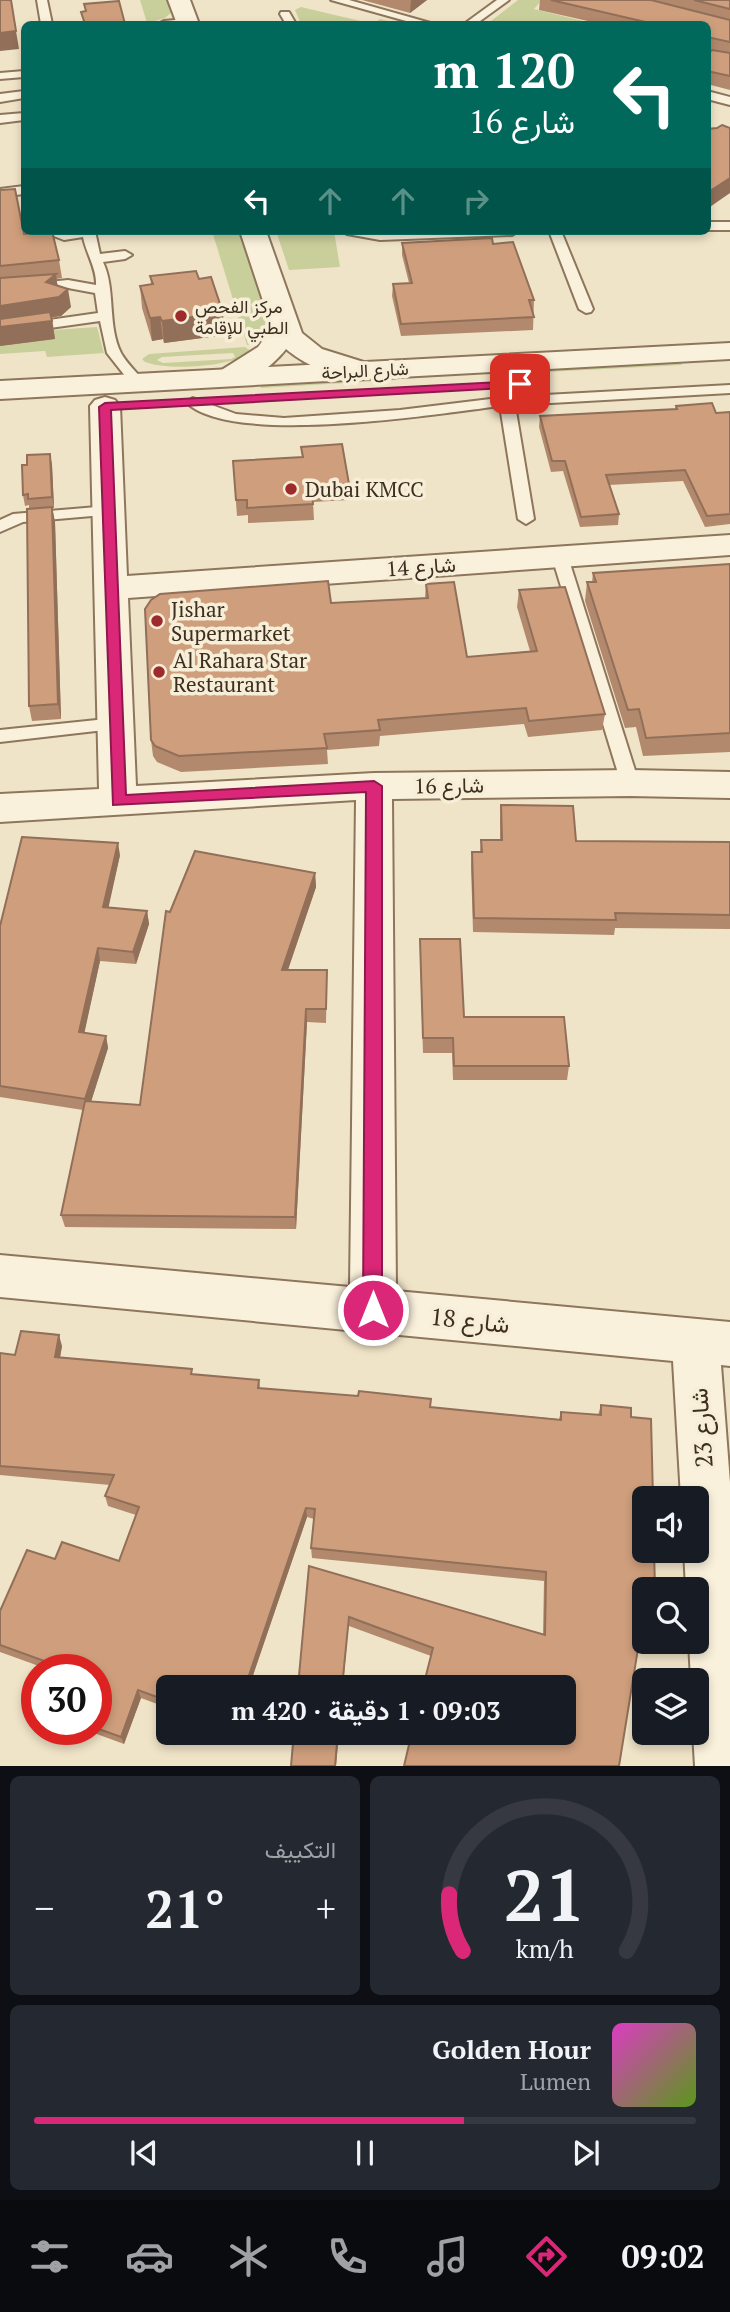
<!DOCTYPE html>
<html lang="ar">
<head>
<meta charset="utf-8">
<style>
	:root { --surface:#171b24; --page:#242831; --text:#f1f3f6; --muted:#9ea1a6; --line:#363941; --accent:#db2777 }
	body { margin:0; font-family:"PT Serif",Vazirmatn,serif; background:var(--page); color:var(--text); direction:rtl; height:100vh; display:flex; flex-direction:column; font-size:26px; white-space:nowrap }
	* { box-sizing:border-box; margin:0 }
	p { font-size:23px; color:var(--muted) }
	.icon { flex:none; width:38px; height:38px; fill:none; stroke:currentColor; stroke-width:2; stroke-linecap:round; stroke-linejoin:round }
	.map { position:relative; height:1766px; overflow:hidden; direction:ltr }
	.drawer { display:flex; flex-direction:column; gap:10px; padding:10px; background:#0d0f14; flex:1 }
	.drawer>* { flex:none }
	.banner { position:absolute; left:21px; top:21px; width:690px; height:214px; border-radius:10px; box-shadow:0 4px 10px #0003; direction:rtl; background:#00695c; color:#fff; overflow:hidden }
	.buttons { position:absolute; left:632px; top:1486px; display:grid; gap:14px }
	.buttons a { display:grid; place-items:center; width:77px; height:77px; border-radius:10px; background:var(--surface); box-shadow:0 4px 10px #0003; font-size:35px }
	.speed { position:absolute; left:21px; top:1654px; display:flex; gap:14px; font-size:35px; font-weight:700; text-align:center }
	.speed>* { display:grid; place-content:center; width:91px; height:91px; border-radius:50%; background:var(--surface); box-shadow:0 4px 10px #0003; line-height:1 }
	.speed .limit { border:10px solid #d22; background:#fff; color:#111 }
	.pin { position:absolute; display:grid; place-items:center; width:60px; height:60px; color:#fff; margin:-30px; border-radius:14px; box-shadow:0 4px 10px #0006 }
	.me { position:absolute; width:77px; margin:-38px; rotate:0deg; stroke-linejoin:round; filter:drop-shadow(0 0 5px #0008) }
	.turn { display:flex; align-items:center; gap:24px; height:147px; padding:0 21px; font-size:32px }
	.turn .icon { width:91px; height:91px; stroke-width:2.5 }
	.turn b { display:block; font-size:49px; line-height:60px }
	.lanes { display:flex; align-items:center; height:66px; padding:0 21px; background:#0003; justify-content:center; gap:35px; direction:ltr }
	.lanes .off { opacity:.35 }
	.big { font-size:52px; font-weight:700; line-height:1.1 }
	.drawer .card { flex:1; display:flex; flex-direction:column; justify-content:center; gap:10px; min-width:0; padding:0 24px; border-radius:10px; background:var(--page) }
	.drawer .dial { align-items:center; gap:0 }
	.dial svg { height:182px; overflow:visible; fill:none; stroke:var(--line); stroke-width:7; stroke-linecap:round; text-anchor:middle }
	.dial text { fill:var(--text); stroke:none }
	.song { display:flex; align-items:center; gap:21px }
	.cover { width:84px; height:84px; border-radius:10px; background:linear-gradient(135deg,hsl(310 70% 55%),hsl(90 70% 35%)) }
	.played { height:7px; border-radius:4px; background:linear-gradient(90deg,var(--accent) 65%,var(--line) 65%) }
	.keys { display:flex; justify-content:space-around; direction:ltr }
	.heat { display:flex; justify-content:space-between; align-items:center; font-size:38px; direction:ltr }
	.drawer .tiles { flex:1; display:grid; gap:10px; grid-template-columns:1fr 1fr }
	.card:last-child { grid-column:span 2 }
	.trip { position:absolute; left:156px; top:1675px; width:420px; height:70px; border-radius:10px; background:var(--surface); box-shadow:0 4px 10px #0003; font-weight:700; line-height:70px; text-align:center; direction:rtl }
	.tabs { display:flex; height:112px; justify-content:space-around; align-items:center; background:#090b0e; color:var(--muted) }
	.tabs .icon { width:49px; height:49px }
	.tabs .active { color:var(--accent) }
	.tabs b { font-size:32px; color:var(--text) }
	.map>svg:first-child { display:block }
	.green { fill:#c9cf9b; fill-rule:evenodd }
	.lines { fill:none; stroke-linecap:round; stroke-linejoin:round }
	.service-casing { stroke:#8d765c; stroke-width:4 }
	.minor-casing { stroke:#8d765c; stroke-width:4 }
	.tertiary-casing { stroke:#8d765c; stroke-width:4 }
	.service { fill:#faf1dc; fill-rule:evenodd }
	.minor { fill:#faf1dc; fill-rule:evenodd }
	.tertiary { fill:#faf1dc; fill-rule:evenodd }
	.wall { fill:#b2896c }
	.shaded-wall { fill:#916f58 }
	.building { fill:#cf9f7d; stroke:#916f58; stroke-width:2 }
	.route { fill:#db2777; stroke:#8e194d; stroke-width:2 }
	.poi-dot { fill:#9e2a2b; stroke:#f7eed8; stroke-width:2.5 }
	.labels { text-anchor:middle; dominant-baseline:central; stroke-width:7; stroke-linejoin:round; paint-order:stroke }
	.far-poi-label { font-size:18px; fill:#3d2e20; stroke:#f7eed8; text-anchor:start }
	.far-street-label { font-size:18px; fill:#3d2e20; stroke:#f7eed8 }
	.poi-label { font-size:21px; fill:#3d2e20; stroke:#f7eed8; text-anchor:start }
	.street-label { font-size:21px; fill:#3d2e20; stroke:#f7eed8 }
	.near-street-label { font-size:24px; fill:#3d2e20; stroke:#f7eed8 }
</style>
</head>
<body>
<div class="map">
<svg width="730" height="1766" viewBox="0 0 730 1766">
	<rect width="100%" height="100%" fill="#f0e4c8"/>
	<g class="green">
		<path d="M140 0H172L173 11 165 18 147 23Z"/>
		<path d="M518 0H542L534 9 595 24H487Z"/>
		<path d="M301 7 373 24 380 19 401 24H301L295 10Z"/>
		<path d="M212 231H247L277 322C268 335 263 342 247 345Z"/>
		<path d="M276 231H334L340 267 289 270Z"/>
		<path d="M97 327 104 353 47 357 45 351 0 354V346L55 339 53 330Z"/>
		<path d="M245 347 252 352C231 367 168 371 145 362L142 359 149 354ZM233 353 235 357 231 359 163 363 157 360 162 357Z"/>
		<path d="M680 362 682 365 547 372 546 369Z"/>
		<path d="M396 377V380L261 388V384Z"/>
	</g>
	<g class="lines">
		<g class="service-casing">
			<g id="service">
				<path d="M37 0H47L52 24H41Z"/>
				<path d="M331 0H349L434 24H417Z"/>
				<path d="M497 0H509L476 24H464Z"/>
				<path d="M281 12H289L296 24H286L280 14Z"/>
				<path d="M187 19 191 20V24H158L164 21Z"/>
				<path d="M24 71V77L0 79V73Z"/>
				<path d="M24 91V98L0 102V94Z"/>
				<path d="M707 91 730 97V105L707 99Z"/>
				<path d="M24 113V120L0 123V115Z"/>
				<path d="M24 186V194L0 197V189Z"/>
				<rect x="707" y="222" width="23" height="8"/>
				<path d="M41 231H95L100 254 125 251 132 255 125 259 103 262C116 289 107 325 121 353 127 364 138 373 145 383L143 386H133L107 353 100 321 0 335V327L98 313 95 293 68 288 0 295V287L68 280 96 285C97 269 86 253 83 237L64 240Z"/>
				<path d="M346 231H518L512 235 380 240 347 234Z"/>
				<path d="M549 231H561L593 309 591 312 586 313 579 309Z"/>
				<path d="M730 385V393L515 405 534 519 526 524 518 519 500 406C437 414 230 447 186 402L193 398 236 414 284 418 400 410 507 397Z"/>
				<path d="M109 506 115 508 117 511 115 514 23 522 0 532V520L13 514Z"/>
				<path d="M560 552 568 557 639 783 636 788H624L621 783 552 557Z"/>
				<path d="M116 718 122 720 125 724 122 728 0 742V730Z"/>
			</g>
		</g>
		<g class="minor-casing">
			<g id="minor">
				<path d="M168 0H190L199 24H177Z"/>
				<path d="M240 231H266L302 333 322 349 370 364 374 370 370 376C343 383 306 366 286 349 272 367 243 389 220 383L216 377 220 371 258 347 272 328Z"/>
				<path d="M105 397 115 400 120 406 127 576 730 535V555L128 598 136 786 374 773 630 770 730 772V798L630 796 392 799 396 1291 730 1322V1366L721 1365 730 1483V1766H695L693 1732H696V1680H691L689 1642H696V1589H686L684 1550H696V1498H681L673 1361 0 1297V1255L350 1287 356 800 0 822V794L99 789 90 406 95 400Z"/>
			</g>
		</g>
		<g class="tertiary-casing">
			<path id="tertiary" d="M730 343V359L0 399V381Z"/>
		</g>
		<use href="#service" class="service"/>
		<use href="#minor" class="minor"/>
		<use href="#tertiary" class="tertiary"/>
	</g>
	<g class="wall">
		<path d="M362 0H427L410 13Z"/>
		<path d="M540 0H730V90L707 84V55L711 51 707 50V24H601L539 10Z"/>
		<path d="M0 190 24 234 59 260 62 278 56 279 58 286 71 307 61 316 52 317 55 339 0 346Z"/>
		<path d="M402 243 493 244 534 300 533 330 401 336 392 296 393 284 409 283 402 255Z"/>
		<path d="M150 276 199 279 225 335 164 343 163 339 152 341 142 308 140 286 151 284Z"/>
		<path d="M676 406 716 413 730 412V524L705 527 683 481 609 485 619 514 618 525 580 527 563 471 551 472 539 427 540 416 675 409Z"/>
		<path d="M301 447 349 484V500L313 502 314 520 248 523V515L237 516 233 461 302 457Z"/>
		<path d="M50 454 52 465 54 508H52L55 522 61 719 32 721 29 706V505L25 506 23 495 27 465Z"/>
		<path d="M730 564V752L643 756 636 727 625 728 585 601 587 582H592L593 573Z"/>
		<path d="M426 584 467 657 530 651 517 607 519 590 605 714 602 730 528 737 524 724 380 736 379 746 327 750 328 764 181 772 157 762 153 756 151 740 331 603 425 598Z"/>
		<path d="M501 805 576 841 730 842V929L615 928 614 935 473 932 471 866 472 852H480L481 840H500V819Z"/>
		<path d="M120 855 108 907 147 911 149 924 136 964 100 961 84 1033 106 1036 108 1048 91 1102 140 1105 170 912 315 873 316 887 288 970H327L326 1023 307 1022 296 1229 65 1227 61 1215 83 1110 0 1097V926Z"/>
		<path d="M420 939 464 1017 569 1066 567 1080H453L452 1053H423L420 953Z"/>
		<path d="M62 1346 60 1358 193 1374 259 1380 260 1388 430 1407 559 1419 561 1412 598 1415 601 1405 644 1589V1639L431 1656 349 1626 309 1566 543 1634 544 1581 312 1558 311 1548 314 1519 307 1517 249 1687H168V1708L141 1698 124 1744 83 1729H96V1670H50L0 1652V1611L55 1559 119 1561 136 1515 108 1506 105 1496 110 1485 0 1475V1353L15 1355Z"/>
	</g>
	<g class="shaded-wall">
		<path d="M411 0H427L410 13Z"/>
		<path d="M16 31 19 49 0 51V33Z"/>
		<path d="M730 178V193L707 209V193Z"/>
		<path d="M56 274 58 292 68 289 71 307 61 316 0 324V306L46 282Z"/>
		<path d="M223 313 225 335 164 343 162 321Z"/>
		<path d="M160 317 163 339 152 341 150 318Z"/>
		<path d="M52 321 55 339 0 346V327Z"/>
		<path d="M50 454 52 465 54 508 52 497Z"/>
		<path d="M52 507 55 522 61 719 58 704Z"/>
		<path d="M118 843 120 855 106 919 103 907Z"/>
		<path d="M315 873 316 887 283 984 282 970Z"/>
		<path d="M147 911 149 924 136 964 133 952Z"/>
		<path d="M98 948 100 961 82 1044 79 1032Z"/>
		<path d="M306 1009 307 1022 296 1229 295 1217Z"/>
		<path d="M106 1036 108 1048 88 1111 85 1099Z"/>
		<path d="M59 1335 62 1346 58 1368 55 1357Z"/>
		<path d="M306 1508 307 1517 249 1687H245Z"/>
		<path d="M349 1617 343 1687H342Z"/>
		<path d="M138 1690 141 1698 124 1744 121 1737Z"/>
		<path d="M338 1732H339L336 1766H335Z"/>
	</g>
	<g class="building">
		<path d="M0 0H11L16 31 0 33Z"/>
		<path d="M551 0H651L730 20V42L707 37V24H654Z"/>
		<path d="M694 0H730V9Z"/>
		<path d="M119 1 125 24H85L81 12 86 11 84 4Z"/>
		<path d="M712 50 730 53V76L707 71V55Z"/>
		<path d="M722 125 730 128V178L707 193V129L717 128Z"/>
		<path d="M15 189 24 234 52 231 59 260 0 266V190Z"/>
		<path d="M492 238 493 244 513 242 534 300H529L534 317 401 324 393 284 412 283 402 243Z"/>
		<path d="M196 271 199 279 211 277 223 313 162 321 160 317 150 318 140 286 153 284 150 276Z"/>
		<path d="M56 274 46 282 68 289 59 297 0 306V278Z"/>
		<path d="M50 312 52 321 0 327V319Z"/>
		<path d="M712 403 716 413 730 412V514L707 516 685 470 606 475 619 514 581 517 565 461H552L540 416 677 409 676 406Z"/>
		<path d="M342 444 349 484 311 487 313 504 247 508V500H236L233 461 303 457 301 447Z"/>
		<path d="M50 454 52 497 28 499V494L23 495 22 465H27V455Z"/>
		<path d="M52 507 58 704 29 706 27 509Z"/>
		<path d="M730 564V733L646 738 639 709 628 710 587 582H596L593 573Z"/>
		<path d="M328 581 331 603 428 598 426 584 454 582 467 657 537 651 519 590 565 587 605 714 529 721 526 708 378 720 380 730 324 734 327 748 179 756 155 746 151 740 145 609 151 600 160 594Z"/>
		<path d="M501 805 573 806 576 841 730 842V915L615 913 616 920 474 918 472 852H482L481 840H502Z"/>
		<path d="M22 837 118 843 103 907 147 911 133 952 98 948 79 1032 106 1036 85 1099 0 1086V926Z"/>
		<path d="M195 851 315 873 282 970H327L326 1009H306L295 1217 61 1215 85 1101 140 1105 166 911 170 912Z"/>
		<path d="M420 939H460L464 1017H564L569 1066H454L453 1038H423Z"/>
		<path d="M21 1331 59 1335 55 1357 192 1369 191 1374 259 1380 258 1388 358 1396 359 1391 431 1399 430 1407 561 1420V1412L601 1415V1405L631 1408V1417L651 1419 653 1498H644V1550H654L655 1589H644V1631L641 1630 619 1766H404L412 1732H564V1687H423L433 1648 349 1617 342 1687H298L309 1566 545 1635 546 1572 311 1548 315 1509 306 1508 245 1687H168V1701L138 1690 121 1737 96 1728V1670H69L0 1645V1611L27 1550 55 1559 62 1542 119 1561 139 1507 105 1496 114 1475 0 1466V1353L15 1355Z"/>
		<path d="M294 1732H338L335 1766H291Z"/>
	</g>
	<path class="route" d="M520 381 526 384 525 387 111 410 126 795 374 781 382 786V1310L380 1317 373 1319 366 1317 363 1310 366 792 113 805 99 407 105 403Z"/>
	<g class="poi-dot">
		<circle cx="181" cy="316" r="7"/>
		<circle cx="291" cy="489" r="7"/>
		<circle cx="157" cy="621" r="7"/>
		<circle cx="159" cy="672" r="7"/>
	</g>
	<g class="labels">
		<g class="far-poi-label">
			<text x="195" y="306">مركز الفحص<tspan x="195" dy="21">الطبي للإقامة</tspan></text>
		</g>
		<g class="far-street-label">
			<text transform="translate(365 370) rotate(-3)">شارع البراحة</text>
		</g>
		<g class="poi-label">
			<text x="305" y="489">Dubai KMCC</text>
			<text x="171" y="609">Jishar<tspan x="171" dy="24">Supermarket</tspan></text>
			<text x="173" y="660">Al Rahara Star<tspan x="173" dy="24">Restaurant</tspan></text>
		</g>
		<g class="street-label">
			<text transform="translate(421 566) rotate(-4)">شارع 14</text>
			<text transform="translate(449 785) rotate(-1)">شارع 16</text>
		</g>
		<g class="near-street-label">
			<text transform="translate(470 1320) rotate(6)">شارع 18</text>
			<text transform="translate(701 1428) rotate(-94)">شارع 23</text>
		</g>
	</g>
</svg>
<div class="buttons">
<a><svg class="icon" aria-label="sound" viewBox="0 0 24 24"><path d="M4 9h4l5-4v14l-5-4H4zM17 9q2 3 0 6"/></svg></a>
<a><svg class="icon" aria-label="search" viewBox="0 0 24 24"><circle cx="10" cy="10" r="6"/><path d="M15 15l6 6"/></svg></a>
<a><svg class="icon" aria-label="layers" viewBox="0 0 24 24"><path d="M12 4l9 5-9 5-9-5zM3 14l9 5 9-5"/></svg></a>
</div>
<div class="speed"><div class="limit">30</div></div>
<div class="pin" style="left:520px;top:384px;background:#d93025"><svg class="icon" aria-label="arrive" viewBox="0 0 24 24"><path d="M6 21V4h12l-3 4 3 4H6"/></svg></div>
<svg class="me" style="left:373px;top:1310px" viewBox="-20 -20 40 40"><circle r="17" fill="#db2777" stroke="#fff" stroke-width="3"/><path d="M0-11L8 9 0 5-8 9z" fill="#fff"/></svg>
<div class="trip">09:03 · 1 دقيقة · 420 m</div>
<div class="banner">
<div class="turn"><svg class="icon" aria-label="left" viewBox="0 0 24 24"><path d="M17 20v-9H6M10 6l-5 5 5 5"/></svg><div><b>120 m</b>شارع 16</div></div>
<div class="lanes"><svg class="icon" aria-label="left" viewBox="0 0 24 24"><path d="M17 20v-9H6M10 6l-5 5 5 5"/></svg><svg class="icon off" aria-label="ahead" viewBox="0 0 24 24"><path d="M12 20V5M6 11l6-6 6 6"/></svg><svg class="icon off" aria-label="ahead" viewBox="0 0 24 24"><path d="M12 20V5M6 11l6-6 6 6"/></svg><svg class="icon off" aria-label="right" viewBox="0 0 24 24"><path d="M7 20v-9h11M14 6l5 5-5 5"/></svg></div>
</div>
</div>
<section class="drawer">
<div class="tiles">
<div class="card dial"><svg viewBox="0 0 100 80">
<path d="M14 69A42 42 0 1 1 86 69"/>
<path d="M14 69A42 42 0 0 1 8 44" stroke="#db2777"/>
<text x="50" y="56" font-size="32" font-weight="700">21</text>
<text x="50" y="72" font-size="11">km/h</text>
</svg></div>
<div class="card"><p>التكييف</p>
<div class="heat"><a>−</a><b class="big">21°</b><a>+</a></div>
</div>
<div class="card">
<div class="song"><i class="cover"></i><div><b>Golden Hour</b><p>Lumen</p></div></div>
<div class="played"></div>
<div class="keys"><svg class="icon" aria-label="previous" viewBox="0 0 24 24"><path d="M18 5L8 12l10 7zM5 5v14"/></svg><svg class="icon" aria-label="pause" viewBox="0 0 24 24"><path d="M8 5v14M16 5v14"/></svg><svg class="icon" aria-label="next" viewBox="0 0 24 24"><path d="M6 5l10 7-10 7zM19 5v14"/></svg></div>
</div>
</div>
</section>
<nav class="tabs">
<b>09:02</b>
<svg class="icon active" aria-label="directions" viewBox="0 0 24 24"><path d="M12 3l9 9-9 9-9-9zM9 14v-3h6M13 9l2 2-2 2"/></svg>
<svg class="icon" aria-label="music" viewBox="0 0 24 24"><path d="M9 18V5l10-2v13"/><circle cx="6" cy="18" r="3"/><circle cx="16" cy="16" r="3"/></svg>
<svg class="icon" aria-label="phone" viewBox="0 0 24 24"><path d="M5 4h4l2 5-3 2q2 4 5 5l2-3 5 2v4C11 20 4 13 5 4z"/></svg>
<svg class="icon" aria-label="climate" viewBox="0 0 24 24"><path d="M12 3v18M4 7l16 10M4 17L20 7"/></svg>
<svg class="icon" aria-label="car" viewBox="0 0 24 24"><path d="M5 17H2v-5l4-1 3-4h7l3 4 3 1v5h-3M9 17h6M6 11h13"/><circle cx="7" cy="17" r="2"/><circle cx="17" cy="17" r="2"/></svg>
<svg class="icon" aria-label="filters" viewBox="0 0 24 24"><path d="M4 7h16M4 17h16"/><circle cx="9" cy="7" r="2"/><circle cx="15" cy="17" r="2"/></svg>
</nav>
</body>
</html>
